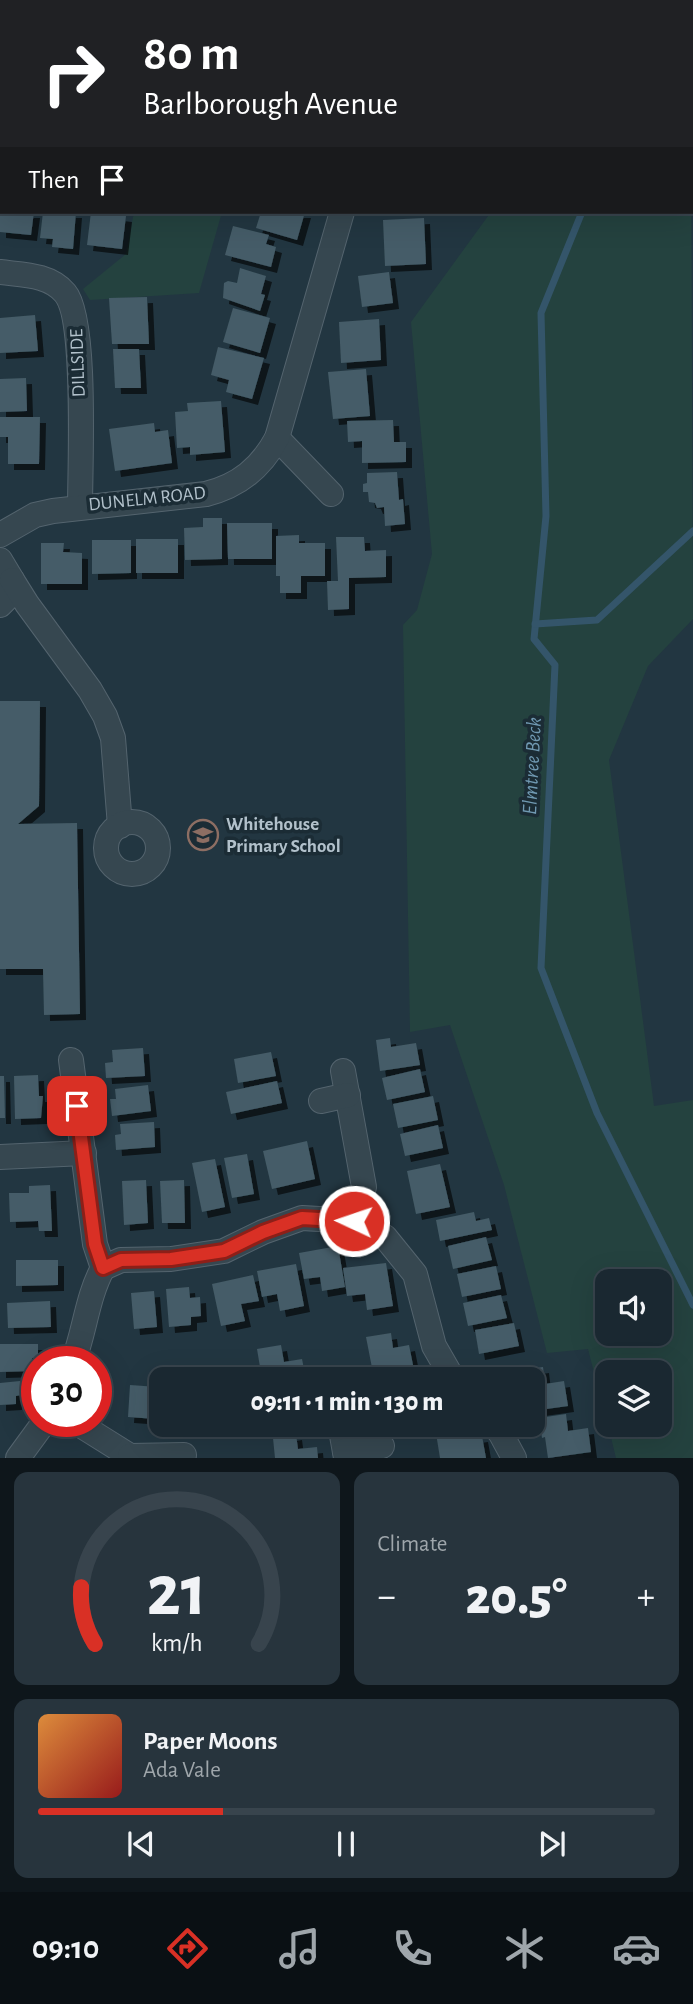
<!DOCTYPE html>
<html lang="en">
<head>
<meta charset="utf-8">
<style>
	:root { --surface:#1a2831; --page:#27343d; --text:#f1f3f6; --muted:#9fa6ab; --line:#38444d; --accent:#d93025 }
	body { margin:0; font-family:"Alegreya Sans",sans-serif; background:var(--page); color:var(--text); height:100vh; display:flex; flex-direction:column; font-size:26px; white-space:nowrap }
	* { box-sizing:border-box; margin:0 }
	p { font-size:23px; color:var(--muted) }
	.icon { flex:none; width:38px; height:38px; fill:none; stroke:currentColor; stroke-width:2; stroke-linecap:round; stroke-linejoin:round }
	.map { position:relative; height:1458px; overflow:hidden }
	.panel { display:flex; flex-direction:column; gap:14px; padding:14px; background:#0e161b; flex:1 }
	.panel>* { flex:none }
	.top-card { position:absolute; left:0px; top:0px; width:693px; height:214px; box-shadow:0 7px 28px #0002,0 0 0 2px var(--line); background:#202124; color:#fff; overflow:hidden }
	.fabs { position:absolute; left:595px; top:1269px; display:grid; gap:14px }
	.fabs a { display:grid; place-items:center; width:77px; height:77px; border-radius:14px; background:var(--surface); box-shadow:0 7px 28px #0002,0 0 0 2px var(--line); font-size:35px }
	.speed { position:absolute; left:21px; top:1346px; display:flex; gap:14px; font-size:35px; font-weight:700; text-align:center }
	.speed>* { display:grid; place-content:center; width:91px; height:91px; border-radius:50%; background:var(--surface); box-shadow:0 7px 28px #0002,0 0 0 2px var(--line); line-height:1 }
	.speed .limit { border:10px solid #d22; background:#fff; color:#111 }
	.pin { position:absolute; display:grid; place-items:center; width:60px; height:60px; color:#fff; margin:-30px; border-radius:14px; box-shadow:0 4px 10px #0006 }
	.me { position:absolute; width:77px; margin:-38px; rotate:273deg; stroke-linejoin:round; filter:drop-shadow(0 0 5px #0008) }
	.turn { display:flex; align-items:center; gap:24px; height:147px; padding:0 28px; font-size:32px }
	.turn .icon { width:91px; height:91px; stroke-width:2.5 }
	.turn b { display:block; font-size:49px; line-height:60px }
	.then { display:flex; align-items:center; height:66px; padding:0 28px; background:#0003; gap:14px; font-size:26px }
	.big { font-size:52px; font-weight:800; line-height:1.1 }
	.panel .tile { flex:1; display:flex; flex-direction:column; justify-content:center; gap:10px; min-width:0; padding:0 24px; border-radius:14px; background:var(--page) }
	.panel .dial { align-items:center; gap:0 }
	.dial svg { height:182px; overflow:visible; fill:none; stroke:var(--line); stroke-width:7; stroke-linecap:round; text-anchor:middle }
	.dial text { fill:var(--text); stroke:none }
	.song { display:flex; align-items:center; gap:21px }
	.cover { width:84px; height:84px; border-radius:10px; background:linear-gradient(135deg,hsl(30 70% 55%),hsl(0 70% 35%)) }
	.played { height:7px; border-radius:4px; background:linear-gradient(90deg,var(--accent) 30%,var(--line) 30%) }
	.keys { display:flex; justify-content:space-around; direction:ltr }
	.heat { display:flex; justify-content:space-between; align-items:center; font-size:38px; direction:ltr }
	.panel .tiles { flex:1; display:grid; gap:14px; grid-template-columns:1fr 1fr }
	.tile:last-child { grid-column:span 2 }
	.trip { position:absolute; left:149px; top:1367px; width:396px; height:70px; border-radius:14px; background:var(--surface); box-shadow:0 7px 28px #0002,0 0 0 2px var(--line); font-weight:800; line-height:70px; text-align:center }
	.tab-bar { display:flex; height:112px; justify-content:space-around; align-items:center; background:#0a1014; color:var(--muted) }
	.tab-bar .icon { width:49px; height:49px }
	.tab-bar .on { color:var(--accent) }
	.tab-bar b { font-size:32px; color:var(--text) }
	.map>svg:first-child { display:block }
	.green { fill:#24423f; fill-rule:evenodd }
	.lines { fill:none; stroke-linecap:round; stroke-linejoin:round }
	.stream { stroke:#34556a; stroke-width:7 }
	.building { fill:#455c67; filter:url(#shadow) }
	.minor-casing { stroke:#54646e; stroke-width:26 }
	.minor { stroke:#364750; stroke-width:24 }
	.route-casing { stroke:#8d1f18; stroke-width:18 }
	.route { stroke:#d93025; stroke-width:12 }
	.labels { text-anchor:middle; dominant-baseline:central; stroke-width:7; stroke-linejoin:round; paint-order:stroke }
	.street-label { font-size:19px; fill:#b2c1cb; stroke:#1b2c35 }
	.poi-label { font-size:19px; font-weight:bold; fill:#b2c1cb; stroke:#1b2c35; text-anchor:start }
	.water-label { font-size:21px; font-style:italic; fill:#7099b2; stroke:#1b2c35 }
</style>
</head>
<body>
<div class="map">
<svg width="693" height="1458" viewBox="0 0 693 1458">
	<defs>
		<filter id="shadow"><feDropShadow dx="6" dy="6" stdDeviation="0" flood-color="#0009"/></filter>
	</defs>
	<rect width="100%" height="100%" fill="#223641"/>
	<g class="green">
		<path d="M691 142 693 619 648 666 609 760 654 1106 693 1100V1458H616L608 1425 660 1424V1372H607V1423L588 1349 547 1353 504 1185 450 1025 410 1032 403 625 417 610 432 554 411 322 491 212H691ZM607 1281H660V1334H607Z"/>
		<path d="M134 212H222L199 293 90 300 83 289 126 254Z"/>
	</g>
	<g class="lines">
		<g class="stream">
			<path d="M615 0 616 2"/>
			<path d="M582 212 541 313 546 516 534 639 555 665 541 968 597 1113 693 1305"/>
			<path d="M535 624 597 620 693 531"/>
		</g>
	</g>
	<g class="building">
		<path d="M0 212H34L31 235 0 232Z"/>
		<path d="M43 212H76L73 249 52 247 53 239 40 238Z"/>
		<path d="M91 212 126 216 122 249 87 245Z"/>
		<path d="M261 212H305L297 240 256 228Z"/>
		<path d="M424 218 426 264 385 266 383 220Z"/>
		<path d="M233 226 269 235 266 244 276 247 271 267 225 255Z"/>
		<path d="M240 268 266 276 261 294 265 295 260 311 223 298 224 283 228 281 237 283Z"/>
		<path d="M389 272 393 303 362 307 358 276Z"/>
		<path d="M147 297 149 344H112L109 298Z"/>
		<path d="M233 308 270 318 260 353 223 342Z"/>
		<path d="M35 315 38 351 0 353V318Z"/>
		<path d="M379 319 381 360 341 363 339 322Z"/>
		<path d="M218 347 264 358 252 399 226 392 229 380 211 375Z"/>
		<path d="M113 349H139L141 388H115Z"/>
		<path d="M366 369 370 416 333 419 328 372Z"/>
		<path d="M26 378 27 411 0 412V379Z"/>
		<path d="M221 401 225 452 190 455V447L177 448 175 412 188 411 187 403Z"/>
		<path d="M0 417H40L39 464H8V437H0Z"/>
		<path d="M393 420 394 442H406V462L362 463V441L348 442 347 421Z"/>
		<path d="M154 423 155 432 168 430 172 463 115 471 109 429Z"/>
		<path d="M397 472 399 500 403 499 405 524 385 526 384 507 377 508 375 503 369 502 368 492H363V484L367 483V473Z"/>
		<path d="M203 518H222V559L185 560 184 528 203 527Z"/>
		<path d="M227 523H272V559H228Z"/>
		<path d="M299 535V543H325V576H301V593H280V576H276V536Z"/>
		<path d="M336 537H364L365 551 386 550V577L349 578V609L328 610 327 581H338Z"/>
		<rect x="136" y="539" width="42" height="34"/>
		<path d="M92 540H131V573L92 574Z"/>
		<path d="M41 543H64L63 552 82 553V584H41Z"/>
		<path d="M0 701H40L39 806 18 824 77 823 80 1014 44 1015 43 969H0Z"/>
		<path d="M390 1038 391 1047 416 1043 420 1065 380 1071 376 1040Z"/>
		<path d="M143 1048 145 1076 106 1078 105 1063 113 1062 112 1050Z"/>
		<path d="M271 1052 276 1076 238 1083 234 1059Z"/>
		<path d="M420 1069 425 1092 387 1100 382 1078Z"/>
		<path d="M38 1075 39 1096H43L41 1118 15 1119 14 1076Z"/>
		<path d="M0 1076H4L5 1118H0Z"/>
		<path d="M277 1081 282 1103 231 1114 226 1092Z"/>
		<path d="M148 1085 151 1111 112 1116 110 1099H116L115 1089Z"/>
		<path d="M433 1096 438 1120 398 1128 393 1104Z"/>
		<path d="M154 1122 155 1147 116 1150 115 1135 121 1134 120 1124Z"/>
		<path d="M438 1125 443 1148 405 1156 400 1134Z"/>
		<path d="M307 1141 315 1179 272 1189 263 1151Z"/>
		<path d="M247 1154 254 1194 232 1198 224 1158Z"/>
		<path d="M215 1159 225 1207 202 1212 192 1163Z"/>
		<path d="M440 1164 450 1207 416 1214 407 1171Z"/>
		<path d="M146 1180 148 1223 124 1225 122 1181Z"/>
		<path d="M184 1180 185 1223H162L160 1181Z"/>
		<path d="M50 1185 52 1231H39L38 1221 10 1222 9 1193H29V1186Z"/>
		<path d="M474 1212 476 1221 489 1218 492 1230 440 1241 436 1220Z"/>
		<path d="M486 1237 492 1260 453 1269 448 1246Z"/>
		<path d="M338 1246 345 1287 322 1291 320 1277 304 1279 299 1253Z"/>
		<path d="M16 1260H58V1285L16 1286Z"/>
		<path d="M386 1263 393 1306 367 1310 365 1294 347 1296 343 1268Z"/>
		<path d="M296 1264 304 1306 280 1311 277 1294 262 1297 257 1271Z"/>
		<path d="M496 1266 501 1289 462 1297 457 1274Z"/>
		<path d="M253 1275 259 1301 241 1304 245 1321 221 1326 212 1284Z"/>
		<path d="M189 1287 190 1298 200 1297 201 1316 191 1317V1325L169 1327 166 1289Z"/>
		<path d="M154 1291 157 1327 134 1329 131 1293Z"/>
		<path d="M501 1295 507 1318 468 1326 463 1303Z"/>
		<path d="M50 1301 51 1327 8 1328 7 1303Z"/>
		<path d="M514 1323 519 1346 479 1354 475 1330Z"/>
		<path d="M391 1333 393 1348 409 1345 414 1370 374 1378 366 1337Z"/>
		<path d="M0 1344H38V1358H32L33 1371 0 1372Z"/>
		<path d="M281 1345 284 1362 302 1359 306 1379H262L257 1349Z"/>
		<path d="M543 1367 545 1384 564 1381 568 1406 532 1411V1379H518L517 1371Z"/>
		<path d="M20 1381 21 1395 16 1396V1404L0 1405V1383Z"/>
		<path d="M130 1385 158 1387 156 1419 128 1417Z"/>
		<path d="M566 1414 568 1431 588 1428 591 1452 548 1458 545 1437 542 1438 539 1418Z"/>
		<path d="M269 1424H295L296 1430 271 1435Z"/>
		<path d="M449 1424H459L461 1439 482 1436 486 1458H440L435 1427Z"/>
		<path d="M296 1434 298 1449 317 1447 318 1458H275L273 1438Z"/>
	</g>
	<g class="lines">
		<g class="minor-casing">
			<g id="minor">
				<path d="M174 0 175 2"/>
				<path d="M0 80H2"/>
				<path d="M0 272C22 275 49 274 65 293 87 318 80 467 80 507"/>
				<path d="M277 438 331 494"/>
				<path d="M0 535 35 515 53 511 206 494C239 486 261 468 277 438L342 212"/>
				<path d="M0 560 12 580 8 597 0 605"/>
				<path d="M12 580 27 604 90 690 105 716 113 738 120 826"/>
				<circle cx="132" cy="848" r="26"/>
				<path d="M71 1060 95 1244 103 1268C87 1297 85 1331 73 1362"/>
				<path d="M343 1071 364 1187 354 1221"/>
				<path d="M321 1101 348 1095"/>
				<path d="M0 1157 84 1153"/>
				<path d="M103 1268 121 1260 171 1259 224 1251 263 1232 302 1218 354 1221 385 1237 415 1274 434 1346 453 1379"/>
				<path d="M74 1421 130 1456V1458"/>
				<path d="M340 1424 346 1458"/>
				<path d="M493 1424 501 1434 514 1458"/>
				<path d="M345 1451 382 1446"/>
				<path d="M130 1456 184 1455"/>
				<path d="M18 1458 45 1421"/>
			</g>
		</g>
		<use href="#minor" class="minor"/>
	</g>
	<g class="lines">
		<g class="route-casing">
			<path id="route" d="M77 1106 95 1244 103 1268 121 1260 171 1259 224 1251 263 1232 302 1218 354 1221"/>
		</g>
		<use href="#route" class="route"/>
	</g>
	<defs>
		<g id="school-ring" transform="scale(1.575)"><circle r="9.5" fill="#1b2c35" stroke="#8d6e63" stroke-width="1.5"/><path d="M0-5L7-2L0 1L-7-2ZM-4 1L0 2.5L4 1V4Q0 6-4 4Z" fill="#8d6e63"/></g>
	</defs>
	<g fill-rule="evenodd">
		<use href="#school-ring" x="203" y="835"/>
	</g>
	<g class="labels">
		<g class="street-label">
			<text transform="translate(78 363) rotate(-92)">DILLSIDE</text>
			<text transform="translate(147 499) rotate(-6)">DUNELM ROAD</text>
		</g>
		<g class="poi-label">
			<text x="226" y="824">Whitehouse<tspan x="226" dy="22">Primary School</tspan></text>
		</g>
		<g class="water-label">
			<text transform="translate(532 766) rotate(-87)">Elmtree Beck</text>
		</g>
	</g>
</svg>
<div class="fabs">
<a><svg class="icon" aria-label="sound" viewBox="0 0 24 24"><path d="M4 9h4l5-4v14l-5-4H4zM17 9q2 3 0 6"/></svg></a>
<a><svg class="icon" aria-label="layers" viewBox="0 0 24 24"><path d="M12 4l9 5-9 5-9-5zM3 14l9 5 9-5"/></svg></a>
</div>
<div class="speed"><div class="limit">30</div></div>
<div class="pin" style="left:77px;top:1106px;background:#d93025"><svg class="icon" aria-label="arrive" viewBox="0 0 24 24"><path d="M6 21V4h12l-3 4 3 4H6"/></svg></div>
<svg class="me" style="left:354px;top:1221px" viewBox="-20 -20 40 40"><circle r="17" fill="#d93025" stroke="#fff" stroke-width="3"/><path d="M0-11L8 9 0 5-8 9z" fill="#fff"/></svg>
<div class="trip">09:11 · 1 min · 130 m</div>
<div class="top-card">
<div class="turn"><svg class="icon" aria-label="right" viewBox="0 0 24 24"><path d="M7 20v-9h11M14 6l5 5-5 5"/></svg><div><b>80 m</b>Barlborough Avenue</div></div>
<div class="then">Then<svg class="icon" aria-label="arrive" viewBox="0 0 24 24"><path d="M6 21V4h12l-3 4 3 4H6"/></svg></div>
</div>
</div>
<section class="panel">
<div class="tiles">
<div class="tile dial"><svg viewBox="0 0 100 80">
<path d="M14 69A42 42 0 1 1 86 69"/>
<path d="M14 69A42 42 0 0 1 8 44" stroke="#d93025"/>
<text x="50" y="56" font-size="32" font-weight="700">21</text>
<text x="50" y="72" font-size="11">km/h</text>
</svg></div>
<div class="tile"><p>Climate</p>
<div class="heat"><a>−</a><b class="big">20.5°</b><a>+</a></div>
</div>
<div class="tile">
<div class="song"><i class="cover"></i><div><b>Paper Moons</b><p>Ada Vale</p></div></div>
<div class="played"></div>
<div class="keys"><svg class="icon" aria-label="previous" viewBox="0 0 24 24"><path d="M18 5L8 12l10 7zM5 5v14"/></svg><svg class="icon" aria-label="pause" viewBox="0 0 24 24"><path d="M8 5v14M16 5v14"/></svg><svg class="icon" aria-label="next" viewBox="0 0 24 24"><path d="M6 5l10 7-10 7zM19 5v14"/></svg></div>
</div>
</div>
</section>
<nav class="tab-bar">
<b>09:10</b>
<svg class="icon on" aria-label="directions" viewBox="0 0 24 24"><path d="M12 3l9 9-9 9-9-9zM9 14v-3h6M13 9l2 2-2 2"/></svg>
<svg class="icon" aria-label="music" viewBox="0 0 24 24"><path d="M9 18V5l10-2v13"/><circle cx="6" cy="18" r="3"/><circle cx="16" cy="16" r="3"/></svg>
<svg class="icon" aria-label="phone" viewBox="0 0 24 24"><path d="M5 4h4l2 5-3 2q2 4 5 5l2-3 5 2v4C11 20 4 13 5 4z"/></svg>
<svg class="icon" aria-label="climate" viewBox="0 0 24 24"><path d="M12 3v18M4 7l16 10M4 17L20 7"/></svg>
<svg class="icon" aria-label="car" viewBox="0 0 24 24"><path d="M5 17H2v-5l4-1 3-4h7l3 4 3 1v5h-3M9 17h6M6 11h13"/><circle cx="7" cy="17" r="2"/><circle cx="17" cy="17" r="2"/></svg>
</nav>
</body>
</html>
